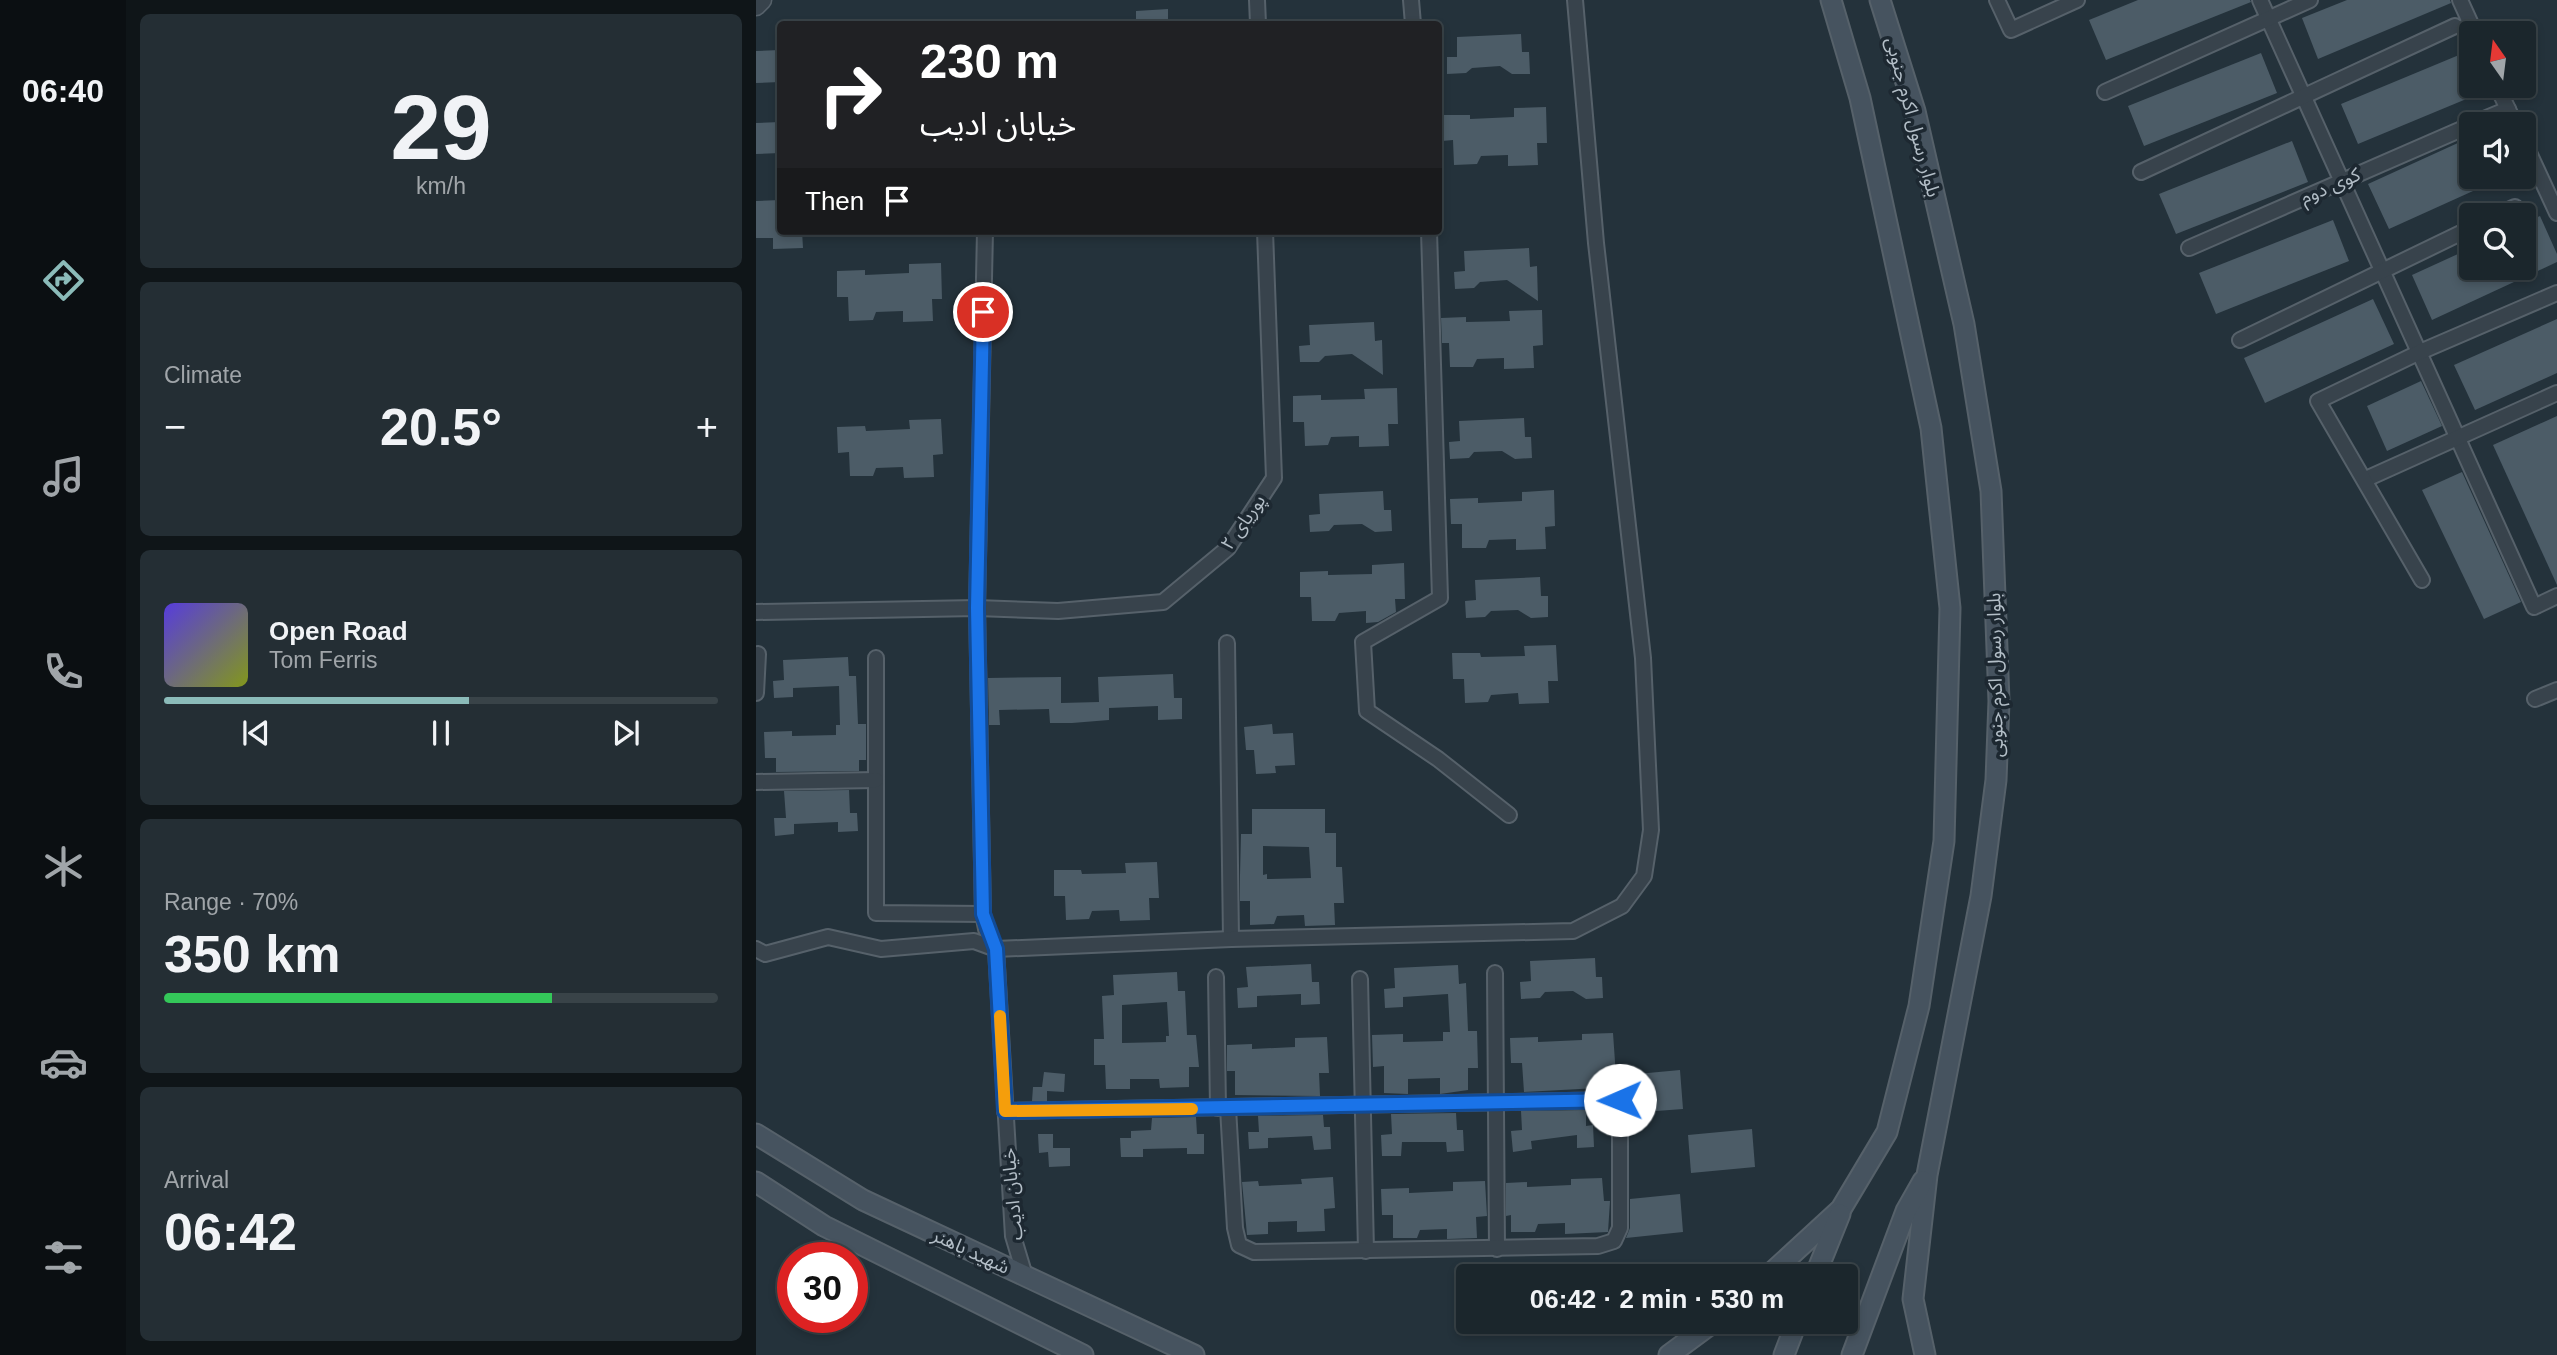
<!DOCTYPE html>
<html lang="en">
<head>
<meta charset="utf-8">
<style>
	:root { --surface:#1b262c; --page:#242e34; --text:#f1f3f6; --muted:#a0a5a9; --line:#394348; --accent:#8bbbb9 }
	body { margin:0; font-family:Arial,"Noto Sans Arabic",sans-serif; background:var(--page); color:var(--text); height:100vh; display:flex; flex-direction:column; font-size:26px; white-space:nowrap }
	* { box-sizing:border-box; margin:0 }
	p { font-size:23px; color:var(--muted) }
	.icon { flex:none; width:38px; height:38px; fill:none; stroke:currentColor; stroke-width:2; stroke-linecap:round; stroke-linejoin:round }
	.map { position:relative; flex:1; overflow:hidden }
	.sheet { display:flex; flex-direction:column; gap:14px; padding:14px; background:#0f1518; width:630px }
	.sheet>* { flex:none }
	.banner { position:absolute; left:21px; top:21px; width:665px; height:214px; border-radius:7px; box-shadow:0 4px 10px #0003,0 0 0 2px var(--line); background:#202124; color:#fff; overflow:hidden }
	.needle { width:46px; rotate:346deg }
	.fabs { position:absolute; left:1703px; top:21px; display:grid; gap:14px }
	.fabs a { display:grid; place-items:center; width:77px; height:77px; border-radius:7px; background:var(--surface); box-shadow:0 4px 10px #0003,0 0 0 2px var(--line); font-size:35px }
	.speed { position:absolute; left:21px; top:1242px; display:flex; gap:14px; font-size:35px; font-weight:700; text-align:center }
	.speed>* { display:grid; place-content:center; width:91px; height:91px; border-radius:50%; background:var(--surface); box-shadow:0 4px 10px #0003,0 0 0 2px var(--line); line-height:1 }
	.speed .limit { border:10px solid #d22; background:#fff; color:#111 }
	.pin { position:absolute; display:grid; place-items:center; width:60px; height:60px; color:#fff; margin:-30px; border:4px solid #fff; border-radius:50%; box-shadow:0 2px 7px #0007 }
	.me { position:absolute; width:77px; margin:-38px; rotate:269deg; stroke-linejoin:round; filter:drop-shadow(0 0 5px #0008) }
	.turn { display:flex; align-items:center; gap:24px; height:147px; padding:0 28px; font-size:32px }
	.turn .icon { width:91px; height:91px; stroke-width:2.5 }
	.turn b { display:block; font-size:49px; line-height:60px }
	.then { display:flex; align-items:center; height:66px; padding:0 28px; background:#0003; gap:14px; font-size:26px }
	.big { font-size:52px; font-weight:700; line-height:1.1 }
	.sheet .tile { flex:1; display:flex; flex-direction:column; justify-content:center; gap:10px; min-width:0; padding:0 24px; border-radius:10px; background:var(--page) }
	.sheet .dial { align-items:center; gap:0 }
	.dial b { font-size:91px; line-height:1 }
	.song { display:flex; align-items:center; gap:21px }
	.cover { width:84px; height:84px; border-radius:10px; background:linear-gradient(135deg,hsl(250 70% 55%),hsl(70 70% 35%)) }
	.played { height:7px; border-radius:4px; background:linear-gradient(90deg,var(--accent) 55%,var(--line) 55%) }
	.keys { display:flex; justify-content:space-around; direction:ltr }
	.heat { display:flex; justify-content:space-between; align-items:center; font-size:38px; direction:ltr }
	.charge { height:10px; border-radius:5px; background:linear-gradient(90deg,#34c759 70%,var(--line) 0) }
	.trip { position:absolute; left:700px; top:1264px; width:402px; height:70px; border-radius:7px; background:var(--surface); box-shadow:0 4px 10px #0003,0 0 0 2px var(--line); font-weight:700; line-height:70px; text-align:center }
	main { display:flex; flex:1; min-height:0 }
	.menu { display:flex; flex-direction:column; width:126px; justify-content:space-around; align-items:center; background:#0b0f12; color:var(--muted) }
	.menu .icon { width:49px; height:49px }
	.menu .active { color:var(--accent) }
	.menu b { font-size:32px; color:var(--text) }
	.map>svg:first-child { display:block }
	.building { fill:#4c5c67; fill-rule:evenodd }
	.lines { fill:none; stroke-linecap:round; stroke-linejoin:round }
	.minor-casing { stroke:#56616a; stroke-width:18 }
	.tertiary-casing { stroke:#56616a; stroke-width:21 }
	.secondary-casing { stroke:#56616a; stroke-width:23 }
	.minor { stroke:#38434c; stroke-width:14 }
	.tertiary { stroke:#38434c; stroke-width:18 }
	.secondary { stroke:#46535f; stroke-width:19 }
	.route-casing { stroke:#114b97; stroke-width:18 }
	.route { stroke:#1a73e8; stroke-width:12 }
	.slow { stroke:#f59e0b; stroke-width:12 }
	.labels { text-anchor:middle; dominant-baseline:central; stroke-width:7; stroke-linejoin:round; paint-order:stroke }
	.street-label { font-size:19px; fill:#b3bec7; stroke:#1d2831 }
</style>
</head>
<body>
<main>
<nav class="menu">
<b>06:40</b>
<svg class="icon active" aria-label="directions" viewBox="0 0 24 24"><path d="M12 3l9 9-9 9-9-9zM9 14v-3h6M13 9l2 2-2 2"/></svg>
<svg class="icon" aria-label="music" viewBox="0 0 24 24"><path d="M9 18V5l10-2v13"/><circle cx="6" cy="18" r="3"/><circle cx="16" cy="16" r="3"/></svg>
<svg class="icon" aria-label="phone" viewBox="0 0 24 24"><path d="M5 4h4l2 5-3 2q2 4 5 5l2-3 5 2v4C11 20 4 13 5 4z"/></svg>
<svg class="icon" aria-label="climate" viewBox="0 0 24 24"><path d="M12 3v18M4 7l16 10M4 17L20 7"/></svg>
<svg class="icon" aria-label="car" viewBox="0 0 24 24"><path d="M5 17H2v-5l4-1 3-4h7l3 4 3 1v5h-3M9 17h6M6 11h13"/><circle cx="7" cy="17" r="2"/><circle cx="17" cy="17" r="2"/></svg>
<svg class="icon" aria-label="filters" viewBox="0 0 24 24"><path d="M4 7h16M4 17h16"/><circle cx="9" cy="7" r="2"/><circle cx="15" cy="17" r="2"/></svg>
</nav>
<section class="sheet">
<div class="tile dial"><b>29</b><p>km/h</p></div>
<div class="tile"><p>Climate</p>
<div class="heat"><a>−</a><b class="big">20.5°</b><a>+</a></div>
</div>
<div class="tile">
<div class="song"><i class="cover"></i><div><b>Open Road</b><p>Tom Ferris</p></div></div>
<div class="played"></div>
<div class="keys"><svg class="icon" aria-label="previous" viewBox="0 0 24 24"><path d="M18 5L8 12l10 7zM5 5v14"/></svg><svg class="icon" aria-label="pause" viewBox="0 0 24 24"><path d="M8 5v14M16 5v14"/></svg><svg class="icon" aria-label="next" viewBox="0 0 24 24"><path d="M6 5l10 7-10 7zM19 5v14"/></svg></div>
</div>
<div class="tile"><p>Range · 70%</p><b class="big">350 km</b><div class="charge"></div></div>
<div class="tile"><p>Arrival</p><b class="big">06:42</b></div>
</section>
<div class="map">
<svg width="1801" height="1355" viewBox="0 0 1801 1355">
	<rect width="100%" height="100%" fill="#24323b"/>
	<g class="building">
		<path d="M1382 0H1494L1495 2 1350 60 1333 20Z"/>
		<path d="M1591 0H1694L1695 3 1562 59 1546 18Z"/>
		<path d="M412 9V24H380V11Z"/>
		<path d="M765 34 766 52H773L774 74H756L744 66 716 68 710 73 691 74V57H701V37Z"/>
		<path d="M24 50V82L0 83V51Z"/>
		<path d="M1715 50V86H1731L1732 90 1602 144 1585 104Z"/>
		<path d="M1505 53 1521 93 1388 146 1372 106Z"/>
		<path d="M790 107 791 143H781L782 165 752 166V155L725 156 721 164 698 165 697 140 686 141V115H714V119L758 117V108Z"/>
		<path d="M24 122V153L0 154V123Z"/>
		<path d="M1715 137V177H1748L1633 229 1612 184Z"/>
		<path d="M1536 141 1552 182 1420 234 1403 194Z"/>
		<path d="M24 200V231H46L47 248 17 249V238H0V201Z"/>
		<path d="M1784 216 1801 254V262L1676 320 1656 275 1715 248V268H1768V223Z"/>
		<path d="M1577 220 1593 261 1460 314 1443 273Z"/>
		<path d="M773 248 774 267 781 266 782 301 751 280 724 282 718 288 699 289 698 272 709 271 708 251Z"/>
		<path d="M185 263 186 299H176L177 321 147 322V311L120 312 117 320 93 321 92 297H81V271L109 270V275L153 273V264Z"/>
		<path d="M1617 299 1638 344 1509 403 1488 358Z"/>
		<path d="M786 310 787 345 777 346 778 368 748 369V358L721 359 717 367H694L693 343H686L685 318 710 317V322L754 321 753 311Z"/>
		<path d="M1801 319V373L1719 410 1698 365Z"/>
		<path d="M618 322 619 341 626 340 627 375 596 354 569 356 563 362H544L543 346 554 345 553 325Z"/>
		<path d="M1665 381 1686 426 1631 451 1611 406Z"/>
		<path d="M641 388 642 424H632L633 446 603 447V436L575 437 572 445 549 446 548 422H537V396L565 395V400L609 399 608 389Z"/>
		<path d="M1801 416V585L1737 445Z"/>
		<path d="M768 418 769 437H775L776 458 759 459 746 451 718 452 713 458 694 459 693 442 704 441 703 421Z"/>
		<path d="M185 419 187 454 177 455 178 477 148 478 147 467 120 468 117 476H94L93 452 82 453 81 427 109 426 110 431 154 429 153 420Z"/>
		<path d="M1706 472 1765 602 1728 619 1666 490Z"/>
		<path d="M798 490 799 526 789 527 790 549 760 550V539L733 540 730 548H706V524H695L694 499 722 498V503L766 501V492Z"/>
		<path d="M627 491 628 510H635L636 531 619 532 606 524 578 525 573 531 554 532 553 515 564 514 563 494Z"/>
		<path d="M648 563 649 599H639L640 612 622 622 610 623V611L583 613 579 621H556L555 597H544V572L572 571V575L616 574V565Z"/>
		<path d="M784 577 785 596H792V617L775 618 762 610 735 611 729 617 710 618 709 601 720 600 719 580Z"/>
		<path d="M800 645 802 681H792L793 703 763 704 762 693 735 695 732 702 709 703 708 679H697L696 653H724L725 657 769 656 768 646Z"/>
		<path d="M92 657 93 676H100L102 724H110V760H103V771L20 772V758H9L8 732 36 731V736L80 735V725H84L83 686 37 688V697L18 698 17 681 28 680 27 660Z"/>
		<path d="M417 674 418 698H426V719L402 720V706L353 708V720L316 723H294L293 709 243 710 244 725H233L232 678 305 677V703L343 702 342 677Z"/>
		<path d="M516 724 517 734 537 733 539 765 519 766 520 773 500 774 498 750H490L488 727Z"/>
		<path d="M93 790 94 813H101L102 831 82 832V822L38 824V834L19 836 18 818H30L28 791Z"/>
		<path d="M496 809H569V833H580V867H586L588 903H578L579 925 549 926 548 915 521 916 518 924 494 925V901H484V875L485 834H496ZM507 846 553 847 555 878 511 879V874L507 875Z"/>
		<path d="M401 862 403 898H393L394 920 364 921 363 910 336 911 333 919 310 920 309 896H298V870H325L326 874 370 873 369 863Z"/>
		<path d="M839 958 840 977H846L847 998 830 999 817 991 789 992 784 998 765 999 764 982 775 981 774 961Z"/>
		<path d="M555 964 556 982H563L564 1004 545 1005V994L501 996V1007L482 1008 481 988 492 987 490 967Z"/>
		<path d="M702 965 703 984 710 983 712 1031H721L722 1068H712V1090L684 1094V1078L652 1079V1094L628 1093V1066L617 1067 616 1035 647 1034V1042L687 1041V1032H694L692 994 647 997V1007L629 1008 628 989 639 988 638 968Z"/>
		<path d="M421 972 422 991H429L431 1035H440L443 1067H433V1087L404 1088 403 1079H374V1089H350L349 1065H338V1039H348L346 996 358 995 357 975ZM411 1002 413 1036H410V1042L366 1043V1005Z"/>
		<path d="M857 1033 860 1076 924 1070 927 1109 874 1113 873 1096 861 1090V1087L768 1092 766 1063H755L754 1038 782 1037V1042L826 1040V1034Z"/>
		<path d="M571 1037 573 1073H563L564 1096 479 1095V1071H471V1045L496 1044V1049L539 1047V1038Z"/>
		<path d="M288 1072 309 1074 308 1092 291 1091V1101H276L277 1087H286Z"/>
		<path d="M830 1110V1126L837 1125 838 1147 821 1148V1135L775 1141 776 1149 757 1152 755 1131 766 1130 765 1111Z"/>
		<path d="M700 1113 701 1130H707L708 1151 691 1152 690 1142H646L645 1156H626L625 1135 636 1134 635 1114Z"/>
		<path d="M567 1115 568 1127H574L575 1149 558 1150 556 1136 512 1138V1148L493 1149 492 1132H503L502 1116Z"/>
		<path d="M440 1117 441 1134H448V1154H431V1148L387 1149V1157H365L364 1138H375V1131L395 1130 396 1118Z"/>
		<path d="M996 1129 999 1167 935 1173 932 1135Z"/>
		<path d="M282 1134H297V1148H314V1166L293 1167 292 1152 283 1153Z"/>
		<path d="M577 1177 579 1208 568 1209 569 1231 541 1232V1221L512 1222V1234L491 1235 486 1182 502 1181 503 1186 546 1184 545 1179Z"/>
		<path d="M846 1178 848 1201H854L852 1232 809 1234V1223L782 1224 779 1232H755V1215L750 1216V1183L771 1182V1187L815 1185V1179Z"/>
		<path d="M729 1181 731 1216 720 1217 721 1238 691 1239V1229L664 1230 661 1238H637V1215H626L625 1189 653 1188V1193L697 1191V1182Z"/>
		<path d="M924 1194 927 1232 870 1238 874 1228V1199Z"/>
	</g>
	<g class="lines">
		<g class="minor-casing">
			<g id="minor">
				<path d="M501 0 502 24"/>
				<path d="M655 0 657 24"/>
				<path d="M1241 0 1255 30 1321 0"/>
				<path d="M1504 0 1778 607 1801 596"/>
				<path d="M1704 0 1719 33"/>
				<path d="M1741 86 1759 124"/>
				<path d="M1349 92 1554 0"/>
				<path d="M1716 124 1752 109"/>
				<path d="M1768 142 1801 213"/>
				<path d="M1385 172 1699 26"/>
				<path d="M1742 215 1759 207"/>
				<path d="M229 231 221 608 227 914 230 929 240 949 257 1236 269 1276"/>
				<path d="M673 231 684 598 607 642 611 711 682 759 753 815"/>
				<path d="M1433 248 1715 125"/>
				<path d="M1484 340 1715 228"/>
				<path d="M1610 479 1801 393"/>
				<path d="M1666 580 1562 401 1664 352 1801 293"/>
				<path d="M0 612 221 608 302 611 407 602 472 548 518 478 509 231"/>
				<path d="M471 643 475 939"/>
				<path d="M120 658V913L227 914"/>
				<path d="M0 693 2 654"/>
				<path d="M1779 699 1801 690"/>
				<path d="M0 782 120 780"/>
				<path d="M0 949 9 954 72 937 125 949 218 941 240 949 475 939 817 931 866 906 888 876 895 830 887 658 840 243 819 0"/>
				<path d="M739 973 741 1249"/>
				<path d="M460 977 462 1108"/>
				<path d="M604 979 610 1251"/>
				<path d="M249 1111 864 1100V1228L858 1241 842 1246 498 1252 483 1245 479 1228 472 1108"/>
			</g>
		</g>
		<g class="tertiary-casing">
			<path id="tertiary" d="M0 6 6 0"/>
		</g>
		<g class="secondary-casing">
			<g id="secondary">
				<path d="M1124 0 1159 111 1208 324 1235 491 1243 701 1240 780 1225 896 1171 1175 1157 1299 1169 1355"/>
				<path d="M0 1134 107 1200 438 1355"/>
				<path d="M0 1182 68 1226 327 1355"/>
				<path d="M1012 1276 1085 1209 1131 1132 1163 1006 1188 841 1194 608 1175 428 1104 98 1075 0"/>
				<path d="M1059 1276 1084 1214"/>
				<path d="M913 1355 959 1321"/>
				<path d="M1028 1355 1041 1321"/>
				<path d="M1096 1355 1150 1211 1167 1181"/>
			</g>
		</g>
		<use href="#minor" class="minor"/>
		<use href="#tertiary" class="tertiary"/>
		<use href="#secondary" class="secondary"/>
	</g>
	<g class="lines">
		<g class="route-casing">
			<path id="route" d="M227 312 221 608 227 914 240 949 249 1111 864 1100"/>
		</g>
		<use href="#route" class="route"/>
		<path class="slow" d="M244 1016 249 1111 436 1109"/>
	</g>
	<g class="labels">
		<g class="street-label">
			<text transform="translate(1157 117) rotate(75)">بلوار رسول اکرم جنوبی</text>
			<text transform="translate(1574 186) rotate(-24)">کوی دوم</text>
			<text transform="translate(487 522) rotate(-55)">پوریای ۲</text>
			<text transform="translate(1239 675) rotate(-91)">بلوار رسول اکرم جنوبی</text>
			<text transform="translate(256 1194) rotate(-95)">خیابان ادیب</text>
			<text transform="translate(215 1251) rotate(25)">شهید باهنر</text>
		</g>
	</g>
</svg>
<div class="fabs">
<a><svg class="needle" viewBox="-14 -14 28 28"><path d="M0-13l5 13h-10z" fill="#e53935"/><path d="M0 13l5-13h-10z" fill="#a0a5a9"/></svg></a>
<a><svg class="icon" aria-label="sound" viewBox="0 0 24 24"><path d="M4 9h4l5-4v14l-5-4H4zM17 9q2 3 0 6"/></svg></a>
<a><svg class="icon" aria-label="search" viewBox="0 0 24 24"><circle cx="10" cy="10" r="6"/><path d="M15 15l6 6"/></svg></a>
</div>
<div class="speed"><div class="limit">30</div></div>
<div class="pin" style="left:227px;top:312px;background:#d93025"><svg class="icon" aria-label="arrive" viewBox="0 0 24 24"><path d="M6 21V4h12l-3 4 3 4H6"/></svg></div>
<svg class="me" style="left:864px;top:1100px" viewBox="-20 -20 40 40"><circle r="19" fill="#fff"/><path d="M0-13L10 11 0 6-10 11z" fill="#1a73e8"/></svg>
<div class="trip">06:42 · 2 min · 530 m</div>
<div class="banner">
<div class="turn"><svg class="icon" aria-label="right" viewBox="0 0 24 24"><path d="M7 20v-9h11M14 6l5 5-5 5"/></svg><div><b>230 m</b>خیابان ادیب</div></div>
<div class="then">Then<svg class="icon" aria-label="arrive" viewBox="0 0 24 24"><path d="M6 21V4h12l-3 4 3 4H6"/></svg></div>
</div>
</div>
</main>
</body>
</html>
